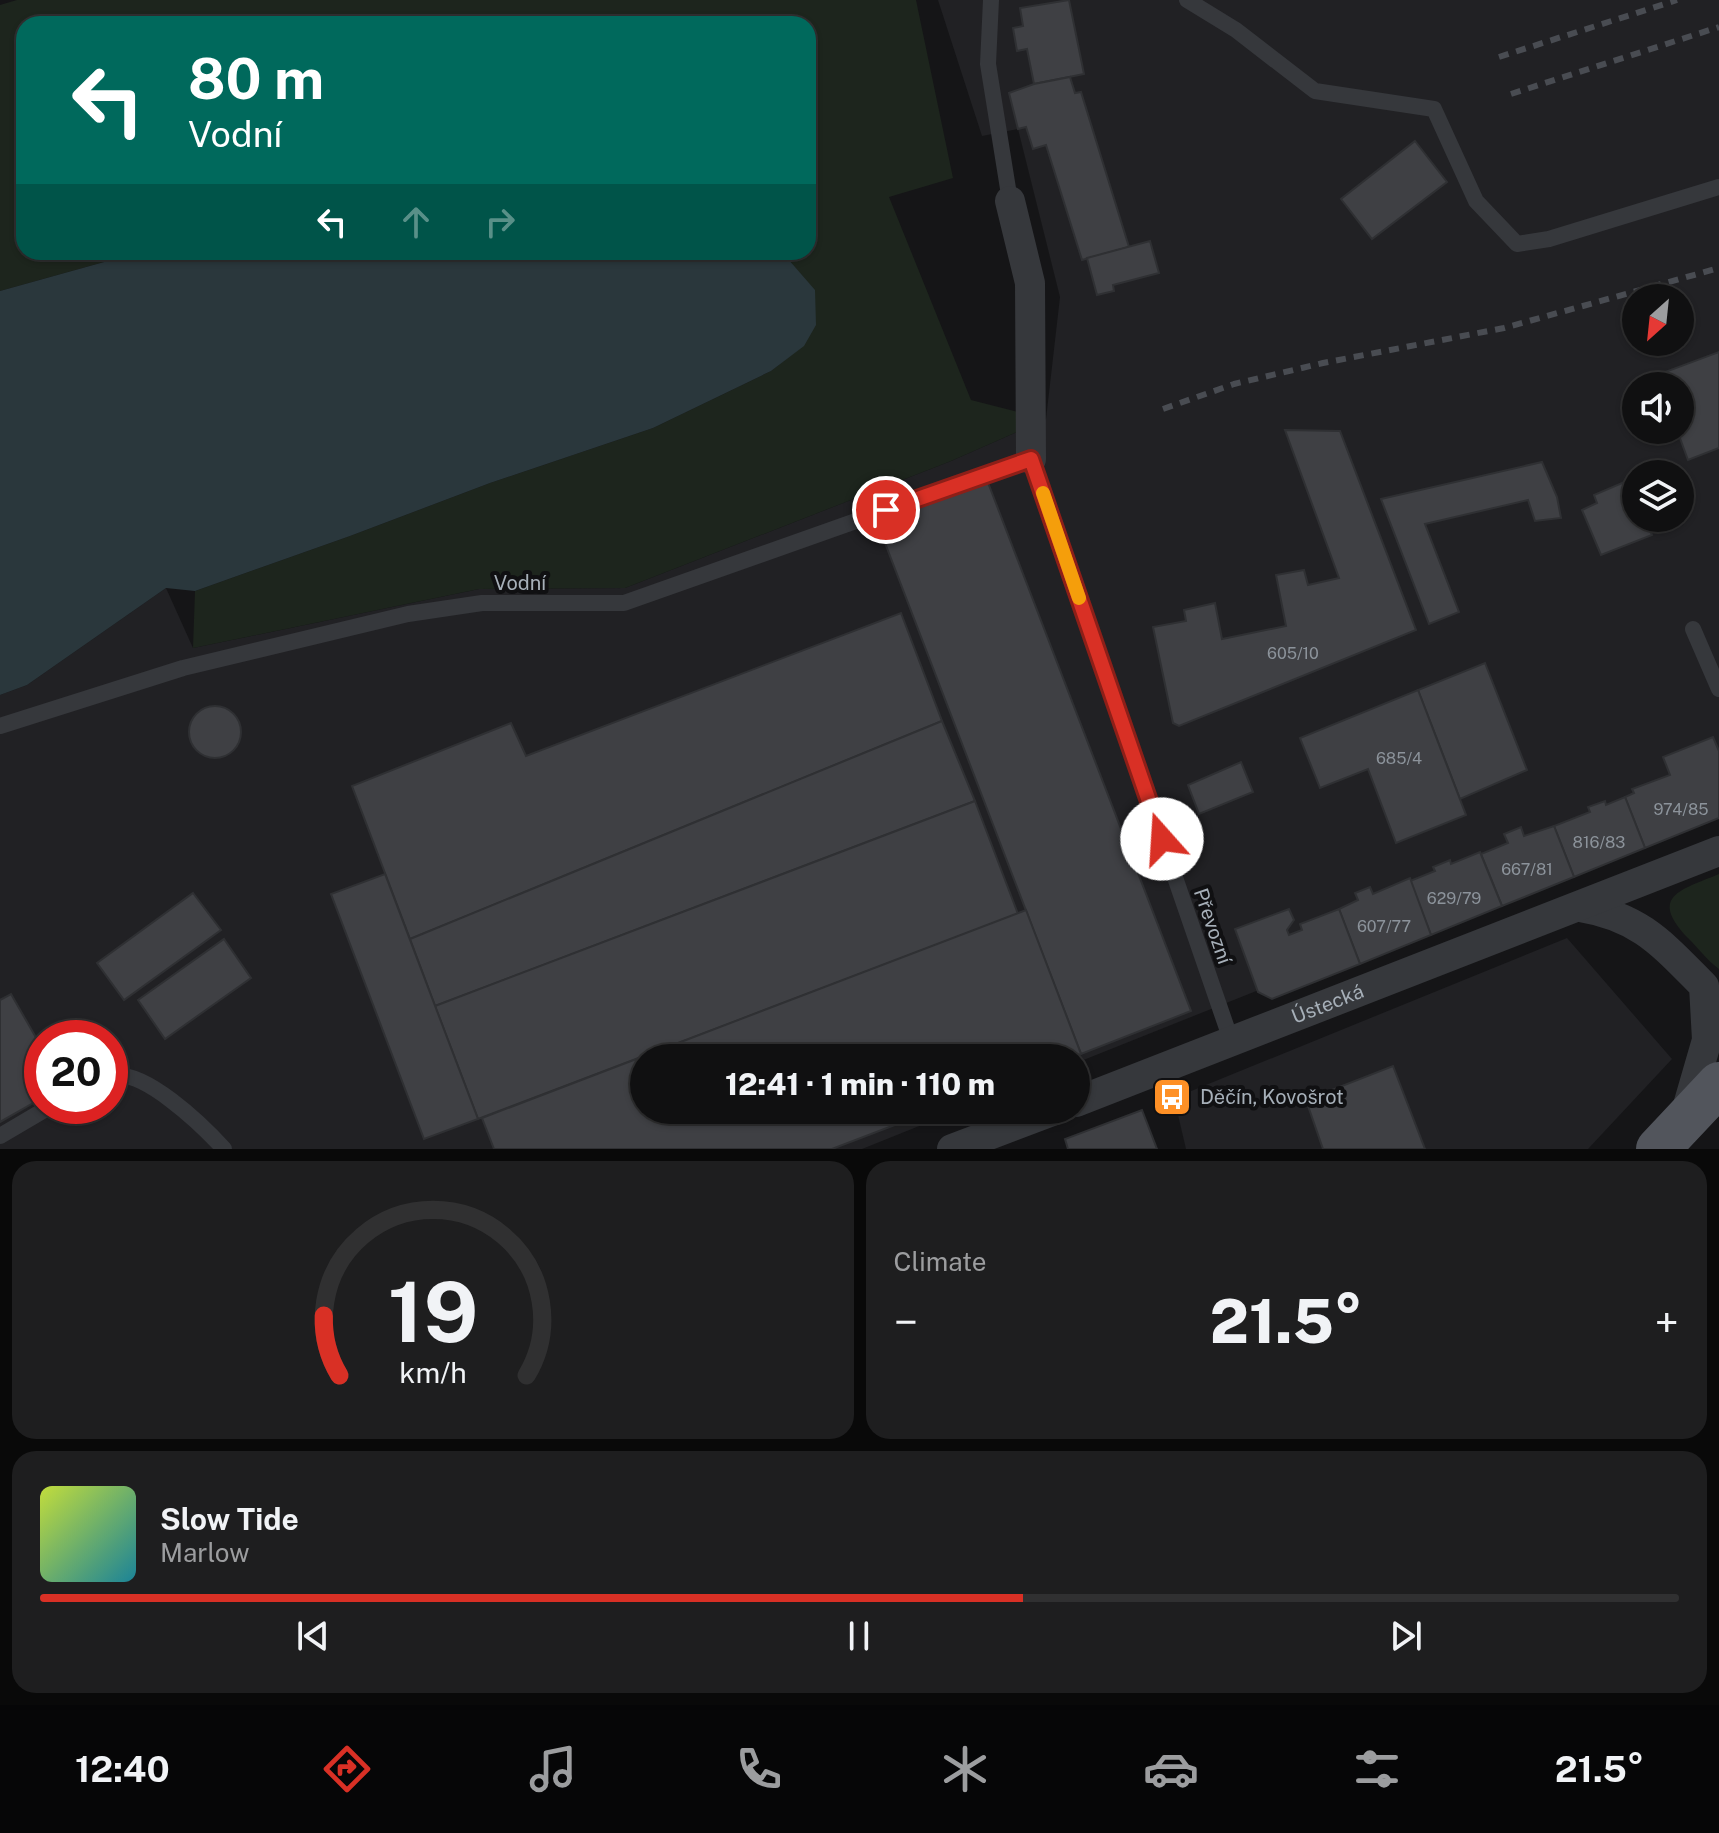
<!DOCTYPE html>
<html lang="en">
<head>
<meta charset="utf-8">
<style>
	:root { --surface:#101011; --page:#1e1e1f; --text:#f1f3f6; --muted:#9c9d9f; --line:#303031; --accent:#d93025 }
	body { margin:0; font-family:"Public Sans",sans-serif; background:var(--page); color:var(--text); height:100vh; display:flex; flex-direction:column; font-size:30px; white-space:nowrap }
	* { box-sizing:border-box; margin:0 }
	p { font-size:26px; color:var(--muted) }
	.icon { flex:none; width:44px; height:44px; fill:none; stroke:currentColor; stroke-width:2; stroke-linecap:round; stroke-linejoin:round }
	.map { position:relative; height:1149px; overflow:hidden }
	.details { display:flex; flex-direction:column; gap:12px; padding:12px; background:#090909; flex:1 }
	.details>* { flex:none }
	.top-card { position:absolute; left:16px; top:16px; width:800px; height:244px; border-radius:24px; box-shadow:0 2px 6px #0004,0 0 0 2px var(--line); background:#00695c; color:#fff; overflow:hidden }
	.needle { width:52px; rotate:207deg }
	.controls { position:absolute; left:1622px; top:284px; display:grid; gap:16px }
	.controls a { display:grid; place-items:center; width:72px; height:72px; border-radius:50%; background:var(--surface); box-shadow:0 2px 6px #0004,0 0 0 2px var(--line); font-size:40px }
	.speed { position:absolute; left:24px; top:1020px; display:flex; gap:16px; font-size:40px; font-weight:700; text-align:center }
	.speed>* { display:grid; place-content:center; width:104px; height:104px; border-radius:50%; background:var(--surface); box-shadow:0 2px 6px #0004,0 0 0 2px var(--line); line-height:1 }
	.speed .limit { border:12px solid #d22; background:#fff; color:#111 }
	.pin { position:absolute; display:grid; place-items:center; width:68px; height:68px; color:#fff; margin:-34px; border:4px solid #fff; border-radius:50%; box-shadow:0 2px 8px #0007 }
	.me { position:absolute; width:88px; margin:-44px; rotate:341deg; stroke-linejoin:round; filter:drop-shadow(0 0 6px #0008) }
	.turn { display:flex; align-items:center; gap:28px; height:168px; padding:0 40px; font-size:36px }
	.turn .icon { width:104px; height:104px; stroke-width:2.5 }
	.turn b { display:block; font-size:56px; line-height:68px }
	.lanes { display:flex; align-items:center; height:76px; padding:0 40px; background:#0003; justify-content:center; gap:40px; direction:ltr }
	.lanes .off { opacity:.35 }
	.big { font-size:60px; font-weight:800; line-height:1.1 }
	.details .widget { flex:1; display:flex; flex-direction:column; justify-content:center; gap:12px; min-width:0; padding:0 28px; border-radius:24px; background:var(--page) }
	.details .dial { align-items:center; gap:0 }
	.dial svg { height:208px; overflow:visible; fill:none; stroke:var(--line); stroke-width:7; stroke-linecap:round; text-anchor:middle }
	.dial text { fill:var(--text); stroke:none }
	.song { display:flex; align-items:center; gap:24px }
	.cover { width:96px; height:96px; border-radius:12px; background:linear-gradient(135deg,hsl(70 70% 55%),hsl(190 70% 35%)) }
	.played { height:8px; border-radius:4px; background:linear-gradient(90deg,var(--accent) 60%,var(--line) 60%) }
	.keys { display:flex; justify-content:space-around; direction:ltr }
	.heat { display:flex; justify-content:space-between; align-items:center; font-size:44px; direction:ltr }
	.details .tiles { flex:1; display:grid; gap:12px; grid-template-columns:1fr 1fr }
	.widget:last-child { grid-column:span 2 }
	.trip { position:absolute; left:630px; top:1044px; width:460px; height:80px; border-radius:40px; background:var(--surface); box-shadow:0 2px 6px #0004,0 0 0 2px var(--line); font-weight:800; line-height:80px; text-align:center }
	.menu { display:flex; height:128px; justify-content:space-around; align-items:center; background:#060607; color:var(--muted) }
	.menu .icon { width:56px; height:56px }
	.menu .current { color:var(--accent) }
	.menu b { font-size:36px; color:var(--text) }
	.map>svg:first-child { display:block }
	.built { fill:#212124; fill-rule:evenodd }
	.green { fill:#1d251d }
	.water { fill:#2a373c }
	.building { fill:#3f4044; stroke:#2f3033; stroke-width:2 }
	.lines { fill:none; stroke-linecap:round; stroke-linejoin:round }
	.lane { stroke:#36383c; stroke-width:16 }
	.street { stroke:#36383c; stroke-width:30 }
	.primary { stroke:#52555c; stroke-width:44 }
	.rail { stroke:#494c52; stroke-width:6; stroke-dasharray:10 8; stroke-linecap:butt }
	.route-casing { stroke:#8d1f18; stroke-width:20 }
	.route { stroke:#d93025; stroke-width:14 }
	.slow { stroke:#f59e0b; stroke-width:14 }
	.labels { text-anchor:middle; dominant-baseline:central; stroke-width:8; stroke-linejoin:round; paint-order:stroke }
	.number-label { font-size:16px; fill:#8c939b }
	.street-label { font-size:20px; fill:#a6afb8; stroke:#101012 }
	.poi-label { font-size:20px; fill:#a6afb8; stroke:#101012; text-anchor:start }
</style>
</head>
<body>
<div class="map">
<svg width="1719" height="1149" viewBox="0 0 1719 1149">
	<rect width="100%" height="100%" fill="#151517"/>
	<g class="built">
		<path d="M938 0H1719V806L1076 1063V1058H644V1110H959L862 1149H0V695L27 685 166 588 193 648 479 589 625 588 951 461 1046 419 1060 297 1018 129 982 136ZM1636 298H1680V342H1636ZM1636 386H1680V430H1636ZM1636 474H1680V518H1636ZM42 1038H110V1106H42Z"/>
		<path d="M1567 938 1672 1059 1588 1149H1186L1174 1098Z"/>
	</g>
	<g class="green">
		<path d="M17 0H916L953 178 889 197 971 400 1046 419 951 461 625 588 479 589 193 648 195 591 350 536 490 483 653 428 771 371 804 345 815 291 782 252H808V24H24V252H140L0 291V5Z"/>
		<path d="M1719 874V969C1707 960 1699 949 1688 938 1648 896 1681 890 1719 874Z"/>
	</g>
	<path class="water" d="M140 252H782L815 290 816 325 804 346 771 371 653 428 490 483 350 536 195 591 166 588 27 685 0 695V291Z"/>
	<g class="building">
		<path d="M1069 0 1084 74 1034 84 1027 49 1017 51 1013 28 1023 26 1020 8Z"/>
		<path d="M1070 77 1075 93 1081 92 1129 247 1082 260 1046 145 1033 149 1026 127 1018 129 1009 93 1034 84Z"/>
		<path d="M1415 141 1447 182 1372 239 1341 199Z"/>
		<path d="M1150 241 1159 273 1113 285 1114 291 1097 295 1087 258Z"/>
		<path d="M1719 352V448L1688 460 1677 430H1680V386H1661L1657 375Z"/>
		<path d="M1285 430 1340 431 1416 630 1179 726 1173 723 1153 627 1186 621 1184 610 1215 603 1222 639 1286 626 1276 575 1304 570 1308 585 1339 578Z"/>
		<path d="M1542 462 1557 497 1561 518 1535 521 1528 500 1425 524 1459 612 1429 624 1381 499Z"/>
		<path d="M987 480 1191 1011 1081 1054 877 522Z"/>
		<path d="M1629 480 1636 496V518H1645L1652 535 1601 555 1582 510 1597 503 1594 495Z"/>
		<path d="M901 613 942 721 410 939 352 786 511 723 526 756Z"/>
		<path d="M1485 663 1527 770 1460 799 1418 690Z"/>
		<path d="M1418 690 1466 815 1396 843 1368 769 1320 788 1300 738Z"/>
		<circle cx="215" cy="732" r="26"/>
		<path d="M942 721 975 801 435 1006 410 939Z"/>
		<path d="M1713 737 1719 751V818L1645 848 1625 797 1634 793 1632 789 1670 775 1663 757Z"/>
		<path d="M1241 762 1253 792 1199 814 1188 785Z"/>
		<path d="M1625 797 1645 848 1574 877 1554 826 1590 812 1588 807 1605 801 1606 805Z"/>
		<path d="M975 801 1018 914 478 1119 435 1006Z"/>
		<path d="M1554 826 1574 877 1502 906 1481 854 1508 843 1504 834 1521 827 1524 836Z"/>
		<path d="M1480 852 1502 906 1431 935 1410 881 1435 871 1433 867 1450 860 1451 864Z"/>
		<path d="M385 874 478 1119 424 1139 331 894Z"/>
		<path d="M1410 878 1431 935 1360 964 1339 909 1358 900 1355 893 1370 887 1373 894Z"/>
		<path d="M193 893 221 930 124 1000 97 963Z"/>
		<path d="M1289 909 1294 920 1287 930 1289 935 1302 930 1300 924 1339 909 1360 964 1272 999 1258 992 1235 929Z"/>
		<path d="M1026 910 1081 1054 1069 1058H644V1110H934L832 1149H494L482 1118Z"/>
		<path d="M224 939 251 978 165 1039 138 1000Z"/>
		<path d="M11 994 42 1048V1098L0 1122V1000Z"/>
		<path d="M1393 1066 1425 1149H1323L1306 1100Z"/>
		<path d="M1142 1110 1157 1149H1068L1065 1139Z"/>
	</g>
	<g class="lines">
		<g class="lane">
			<path d="M991 0 988 64 1010 201"/>
			<path d="M1187 0 1236 30 1315 91 1434 109 1476 201 1517 244 1549 239 1719 187"/>
			<path d="M1693 629 1719 689"/>
			<path d="M0 726 183 668 408 614 482 603H624L1031 459 1232 1043"/>
			<path d="M110 1077C141 1065 204 1127 224 1149"/>
			<path d="M0 1136 51 1106"/>
		</g>
		<g class="street">
			<path d="M1010 201 1030 283 1031 459"/>
			<path d="M1580 907C1641 917 1663 945 1704 986L1707 1040 1687 1109"/>
			<path id="s1" d="M1076 1102 1719 851"/>
			<path d="M952 1149 1055 1110"/>
		</g>
		<path class="primary" d="M1658 1149 1719 1084"/>
		<g class="rail">
			<path d="M1499 57 1677 0"/>
			<path d="M1511 94 1719 27"/>
			<path d="M1163 409 1234 384 1323 363 1504 328 1719 268"/>
		</g>
	</g>
	<g class="lines">
		<g class="route-casing">
			<path id="route" d="M886 510 1031 459 1162 839"/>
		</g>
		<use href="#route" class="route"/>
		<path class="slow" d="M1043 493 1079 598"/>
	</g>
	<defs>
		<g id="bus-square" transform="scale(2)"><rect x="-9" y="-9" width="18" height="18" rx="4" fill="#fe9026" stroke="#101012"/><path d="M-5-6H5V4H4V6H2V4H-2V6H-4V4H-5ZM-3.5-4V0h7V-4ZM-3.5 1.2v1.5H-2V1.2ZM2 1.2v1.5H3.5V1.2Z" fill="#fff"/></g>
	</defs>
	<g fill-rule="evenodd">
		<use href="#bus-square" x="1172" y="1097"/>
	</g>
	<g class="labels">
		<g class="number-label">
			<text x="1293" y="653">605/10</text>
			<text x="1399" y="758">685/4</text>
			<text x="1681" y="809">974/85</text>
			<text x="1599" y="842">816/83</text>
			<text x="1527" y="869">667/81</text>
			<text x="1454" y="898">629/79</text>
			<text x="1384" y="926">607/77</text>
		</g>
		<g class="street-label">
			<text x="520" y="583">Vodní</text>
			<text transform="translate(1213 926) rotate(71)">Převozní</text>
			<text stroke="none"><textPath href="#s1" startOffset="270">Ústecká</textPath></text>
		</g>
		<g class="poi-label">
			<text x="1200" y="1097">Děčín, Kovošrot</text>
		</g>
	</g>
</svg>
<div class="controls">
<a><svg class="needle" viewBox="-14 -14 28 28"><path d="M0-13l5 13h-10z" fill="#e53935"/><path d="M0 13l5-13h-10z" fill="#9c9d9f"/></svg></a>
<a><svg class="icon" aria-label="sound" viewBox="0 0 24 24"><path d="M4 9h4l5-4v14l-5-4H4zM17 9q2 3 0 6"/></svg></a>
<a><svg class="icon" aria-label="layers" viewBox="0 0 24 24"><path d="M12 4l9 5-9 5-9-5zM3 14l9 5 9-5"/></svg></a>
</div>
<div class="speed"><div class="limit">20</div></div>
<div class="pin" style="left:886px;top:510px;background:#d93025"><svg class="icon" aria-label="arrive" viewBox="0 0 24 24"><path d="M6 21V4h12l-3 4 3 4H6"/></svg></div>
<svg class="me" style="left:1162px;top:839px" viewBox="-20 -20 40 40"><circle r="19" fill="#fff"/><path d="M0-13L10 11 0 6-10 11z" fill="#d93025"/></svg>
<div class="trip">12:41 · 1 min · 110 m</div>
<div class="top-card">
<div class="turn"><svg class="icon" aria-label="left" viewBox="0 0 24 24"><path d="M17 20v-9H6M10 6l-5 5 5 5"/></svg><div><b>80 m</b>Vodní</div></div>
<div class="lanes"><svg class="icon" aria-label="left" viewBox="0 0 24 24"><path d="M17 20v-9H6M10 6l-5 5 5 5"/></svg><svg class="icon off" aria-label="ahead" viewBox="0 0 24 24"><path d="M12 20V5M6 11l6-6 6 6"/></svg><svg class="icon off" aria-label="right" viewBox="0 0 24 24"><path d="M7 20v-9h11M14 6l5 5-5 5"/></svg></div>
</div>
</div>
<section class="details">
<div class="tiles">
<div class="widget dial"><svg viewBox="0 0 100 80">
<path d="M14 69A42 42 0 1 1 86 69"/>
<path d="M14 69A42 42 0 0 1 8 46" stroke="#d93025"/>
<text x="50" y="56" font-size="32" font-weight="700">19</text>
<text x="50" y="72" font-size="11">km/h</text>
</svg></div>
<div class="widget"><p>Climate</p>
<div class="heat"><a>−</a><b class="big">21.5°</b><a>+</a></div>
</div>
<div class="widget">
<div class="song"><i class="cover"></i><div><b>Slow Tide</b><p>Marlow</p></div></div>
<div class="played"></div>
<div class="keys"><svg class="icon" aria-label="previous" viewBox="0 0 24 24"><path d="M18 5L8 12l10 7zM5 5v14"/></svg><svg class="icon" aria-label="pause" viewBox="0 0 24 24"><path d="M8 5v14M16 5v14"/></svg><svg class="icon" aria-label="next" viewBox="0 0 24 24"><path d="M6 5l10 7-10 7zM19 5v14"/></svg></div>
</div>
</div>
</section>
<nav class="menu">
<b>12:40</b>
<svg class="icon current" aria-label="directions" viewBox="0 0 24 24"><path d="M12 3l9 9-9 9-9-9zM9 14v-3h6M13 9l2 2-2 2"/></svg>
<svg class="icon" aria-label="music" viewBox="0 0 24 24"><path d="M9 18V5l10-2v13"/><circle cx="6" cy="18" r="3"/><circle cx="16" cy="16" r="3"/></svg>
<svg class="icon" aria-label="phone" viewBox="0 0 24 24"><path d="M5 4h4l2 5-3 2q2 4 5 5l2-3 5 2v4C11 20 4 13 5 4z"/></svg>
<svg class="icon" aria-label="climate" viewBox="0 0 24 24"><path d="M12 3v18M4 7l16 10M4 17L20 7"/></svg>
<svg class="icon" aria-label="car" viewBox="0 0 24 24"><path d="M5 17H2v-5l4-1 3-4h7l3 4 3 1v5h-3M9 17h6M6 11h13"/><circle cx="7" cy="17" r="2"/><circle cx="17" cy="17" r="2"/></svg>
<svg class="icon" aria-label="filters" viewBox="0 0 24 24"><path d="M4 7h16M4 17h16"/><circle cx="9" cy="7" r="2"/><circle cx="15" cy="17" r="2"/></svg>
<b>21.5°</b>
</nav>
</body>
</html>
